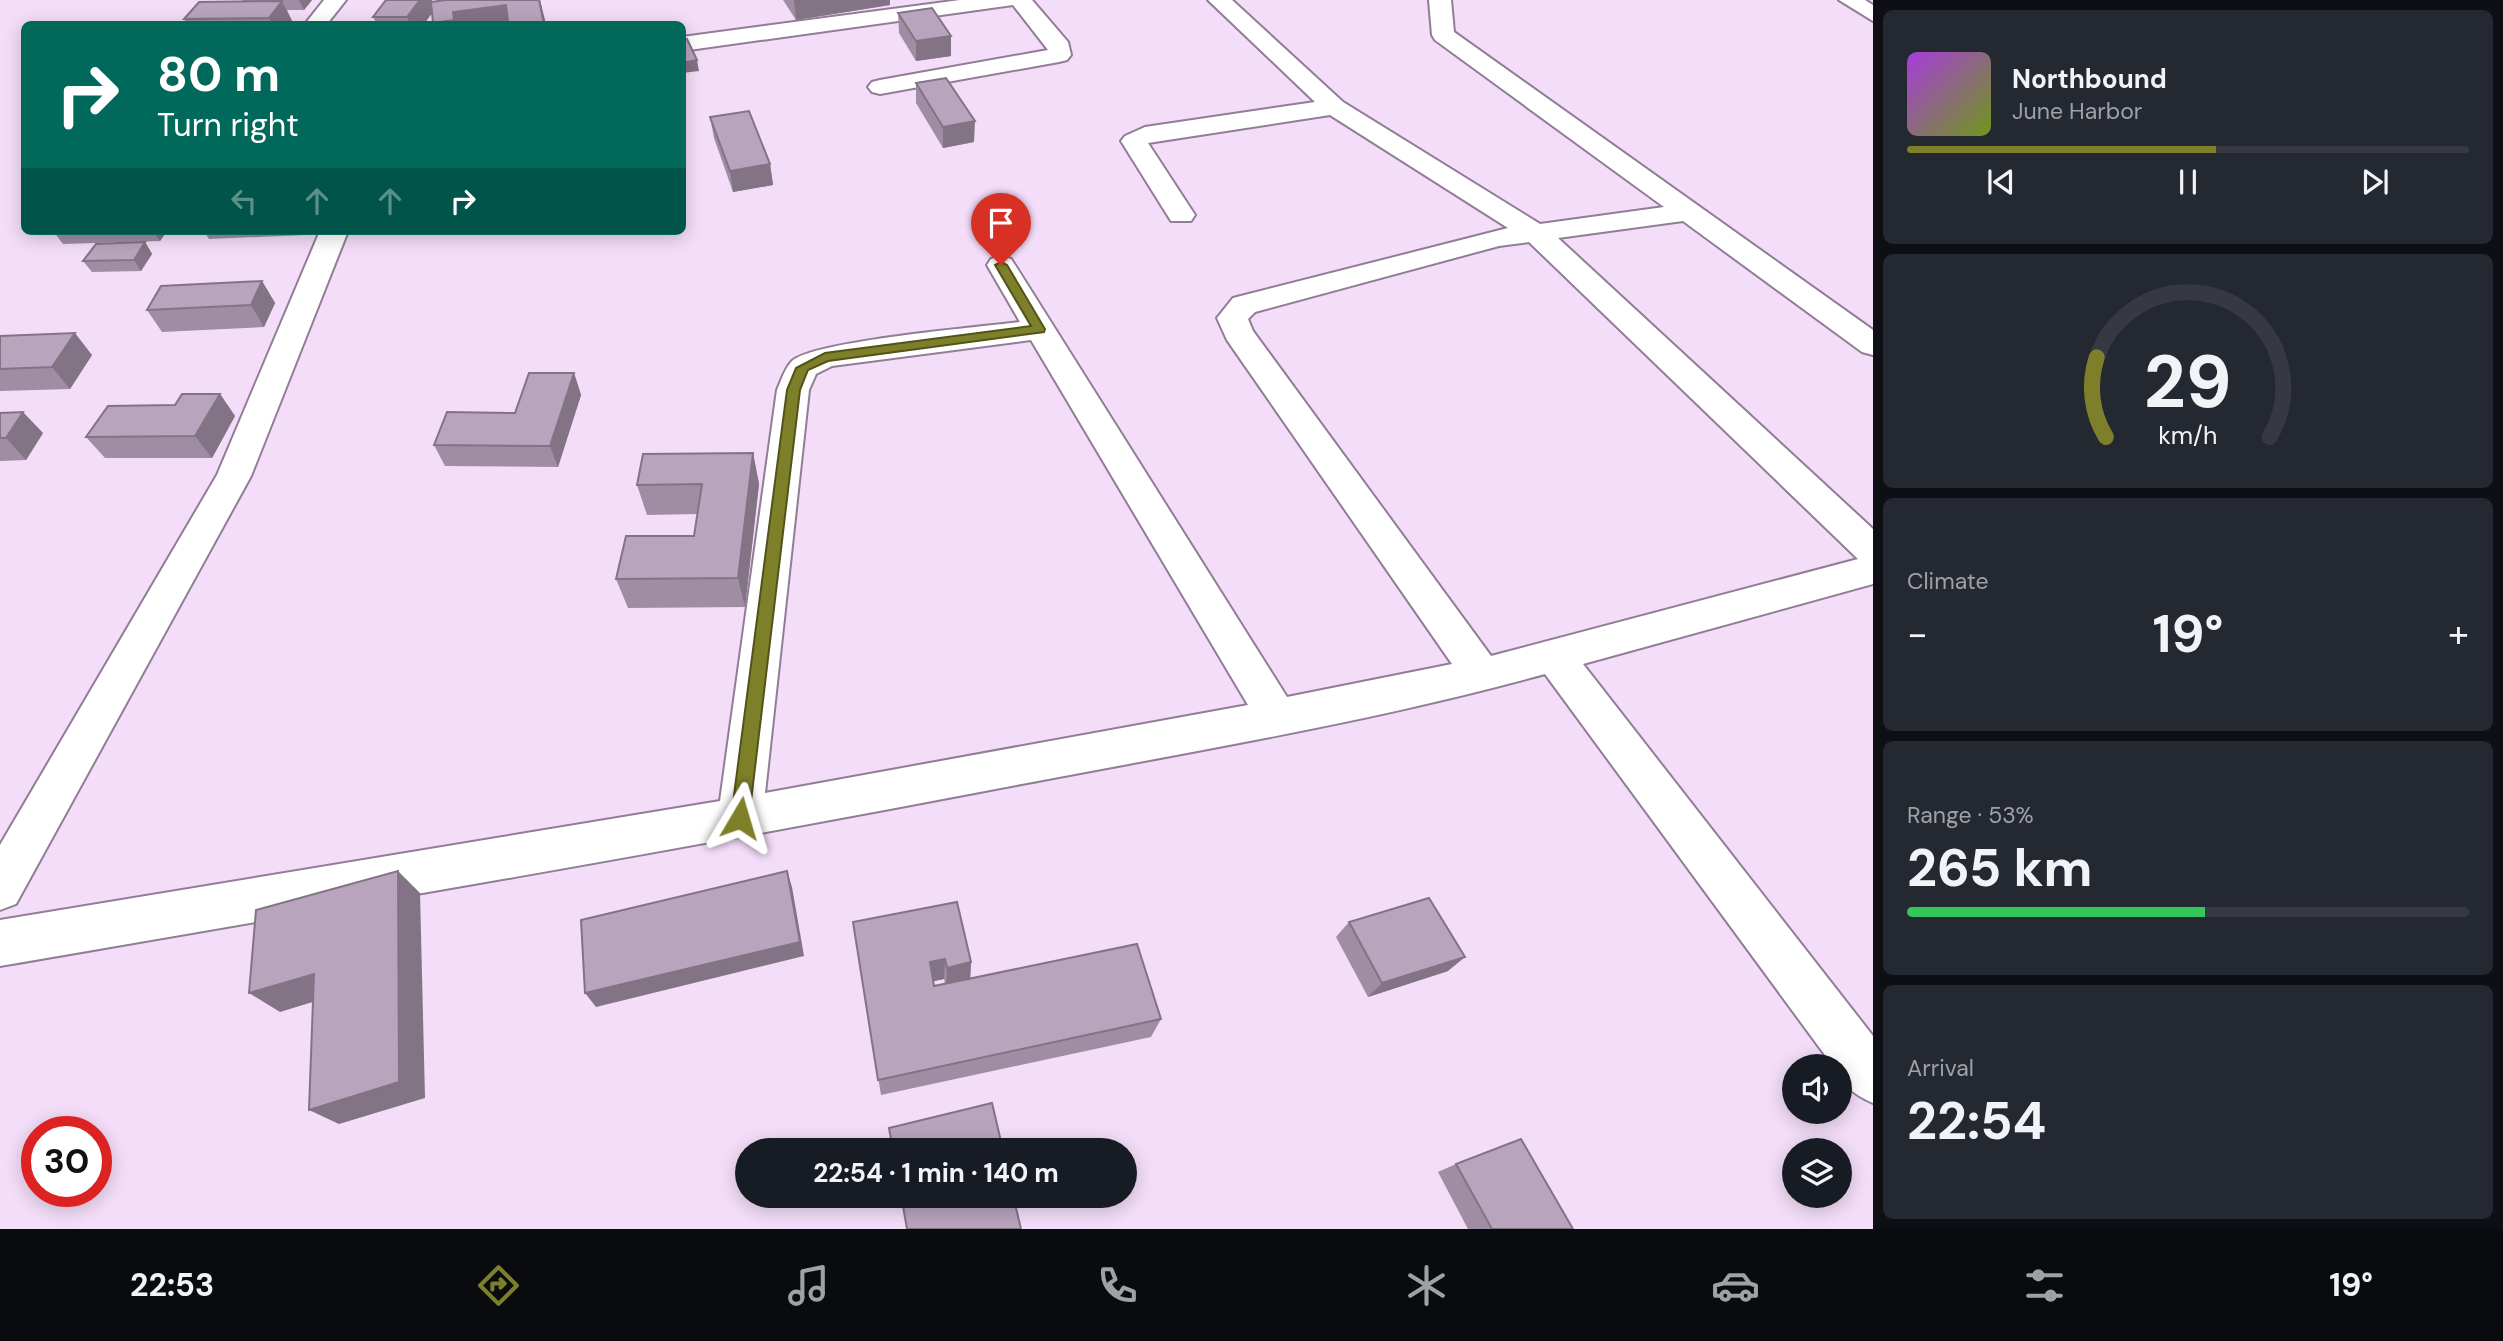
<!DOCTYPE html>
<html lang="en">
<head>
<meta charset="utf-8">
<style>
	:root { --surface:#171b24; --page:#242831; --text:#f1f3f6; --muted:#9ea1a6; --line:#363941; --accent:#7e8029 }
	body { margin:0; font-family:"DM Sans",sans-serif; background:var(--page); color:var(--text); height:100vh; display:flex; flex-direction:column; font-size:26px; white-space:nowrap }
	* { box-sizing:border-box; margin:0 }
	p { font-size:23px; color:var(--muted) }
	.icon { flex:none; width:38px; height:38px; fill:none; stroke:currentColor; stroke-width:2; stroke-linecap:round; stroke-linejoin:round }
	.map { position:relative; flex:1; overflow:hidden }
	.side { display:flex; flex-direction:column; gap:10px; padding:10px; background:#0d0f14; width:630px }
	.side>* { flex:none }
	.hud { position:absolute; left:21px; top:21px; width:665px; height:214px; border-radius:10px; box-shadow:0 4px 18px #0003; background:#00695c; color:#fff; overflow:hidden }
	.fabs { position:absolute; left:1782px; top:1054px; display:grid; gap:14px }
	.fabs a { display:grid; place-items:center; width:70px; height:70px; border-radius:50%; background:var(--surface); box-shadow:0 4px 18px #0003; font-size:35px }
	.speed { position:absolute; left:21px; top:1116px; display:flex; gap:14px; font-size:35px; font-weight:700; text-align:center }
	.speed>* { display:grid; place-content:center; width:91px; height:91px; border-radius:50%; background:var(--surface); box-shadow:0 4px 18px #0003; line-height:1 }
	.speed .limit { border:10px solid #d22; background:#fff; color:#111 }
	.pin { position:absolute; display:grid; place-items:center; width:60px; height:60px; color:#fff; margin:-72px -30px; border-radius:50% 50% 50% 0; rotate:-45deg; box-shadow:0 0 7px #0007 }
	.pin .icon { rotate:45deg }
	.me { position:absolute; width:77px; margin:-38px; rotate:7deg; stroke-linejoin:round; filter:drop-shadow(0 0 5px #0008) }
	.turn { display:flex; align-items:center; gap:24px; height:147px; padding:0 21px; font-size:32px }
	.turn .icon { width:91px; height:91px; stroke-width:2.5 }
	.turn b { display:block; font-size:49px; line-height:60px }
	.lanes { display:flex; align-items:center; height:66px; padding:0 21px; background:#0003; justify-content:center; gap:35px; direction:ltr }
	.lanes .off { opacity:.35 }
	.big { font-size:52px; font-weight:700; line-height:1.1 }
	.side .tile { flex:1; display:flex; flex-direction:column; justify-content:center; gap:10px; min-width:0; padding:0 24px; border-radius:10px; background:var(--page) }
	.side .dial { align-items:center; gap:0 }
	.dial svg { height:182px; overflow:visible; fill:none; stroke:var(--line); stroke-width:7; stroke-linecap:round; text-anchor:middle }
	.dial text { fill:var(--text); stroke:none }
	.song { display:flex; align-items:center; gap:21px }
	.cover { width:84px; height:84px; border-radius:10px; background:linear-gradient(135deg,hsl(280 70% 55%),hsl(80 70% 35%)) }
	.played { height:7px; border-radius:4px; background:linear-gradient(90deg,var(--accent) 55%,var(--line) 55%) }
	.keys { display:flex; justify-content:space-around; direction:ltr }
	.heat { display:flex; justify-content:space-between; align-items:center; font-size:38px; direction:ltr }
	.charge { height:10px; border-radius:5px; background:linear-gradient(90deg,#34c759 53%,var(--line) 0) }
	.trip { position:absolute; left:735px; top:1138px; width:402px; height:70px; border-radius:35px; background:var(--surface); box-shadow:0 4px 18px #0003; font-weight:700; line-height:70px; text-align:center }
	.tabs { display:flex; height:112px; justify-content:space-around; align-items:center; background:#090b0e; color:var(--muted) }
	.tabs .icon { width:49px; height:49px }
	.tabs .current { color:var(--accent) }
	.tabs b { font-size:32px; color:var(--text) }
	main { display:flex; flex:1; min-height:0 }
	.map>svg:first-child { display:block }
	.lines { fill:none; stroke-linecap:round; stroke-linejoin:round }
	.minor-casing { stroke:#917d95; stroke-width:4 }
	.minor { fill:#fff; fill-rule:evenodd }
	.wall { fill:#9f8da3; fill-rule:evenodd }
	.shaded-wall { fill:#827385 }
	.building { fill:#b9a4be; stroke:#827385; stroke-width:2 }
	.route { fill:#7e8029; stroke:#52531b; stroke-width:2 }
</style>
</head>
<body>
<main>
<div class="map">
<svg width="1873" height="1229" viewBox="0 0 1873 1229">
	<rect width="100%" height="100%" fill="#f3ddf8"/>
	<g class="lines">
		<g class="minor-casing">
			<g id="minor">
				<path d="M324 0H346L327 24H305Z"/>
				<path d="M960 0H1032L1068 42 1071 55 1067 60 1059 62 880 94 872 92 868 87 872 82 880 80 1048 50 1013 5 682 51V37Z"/>
				<path d="M1208 0H1232L1343 102 1540 224 1664 207 1435 40 1432 35 1429 0H1451L1454 32 1873 330V355L1862 352 1683 221 1558 238 1873 529V584L1583 664 1873 1036V1103C1857 1096 1839 1085 1839 1066H1833L1545 674C1375 721 1200 750 1027 783 685 849 343 907 0 966V920L720 801 777 390C781 381 785 368 792 361 813 341 981 327 1020 322L987 265 991 259 1001 256 1011 259 1015 265 1287 697 1452 664 1227 340 1217 318 1233 298 1508 228 1330 115 1148 143 1195 215 1191 221H1171L1121 141 1125 136 1145 127 1315 102ZM1529 242 1858 559 1491 656 1253 331 1248 319 1255 312 1499 246ZM1031 340 1248 705 765 793 809 390 816 374 832 366Z"/>
				<path d="M1839 0H1865L1873 5V21Z"/>
				<path d="M320 231H348L251 476 16 904 0 910V845L217 475Z"/>
			</g>
		</g>
		<use href="#minor" class="minor"/>
	</g>
	<g class="wall">
		<path d="M242 0H312L304 10H287L292 21 289 24H187L184 19 243 1Z"/>
		<path d="M386 0H432V2L445 0H540L542 8 432 13 424 24H377L373 17Z"/>
		<path d="M783 0H890V5L796 20Z"/>
		<path d="M898 13 951 56 916 61 899 33Z"/>
		<path d="M916 83 974 142 943 148 916 103Z"/>
		<path d="M710 117 770 164 773 185 733 192 714 138Z"/>
		<path d="M53 231H167L160 241 63 244Z"/>
		<path d="M204 231H307L305 235 209 239Z"/>
		<path d="M145 242 152 254 141 271 92 272 83 261Z"/>
		<path d="M262 281 275 303 264 327 162 332 147 310Z"/>
		<path d="M0 336 92 355 70 389 0 391Z"/>
		<path d="M574 373 581 395 558 467 445 466 434 445 515 413Z"/>
		<path d="M220 394 235 416 212 458H105L86 437 175 405Z"/>
		<path d="M0 413 43 433 26 460 0 461Z"/>
		<path d="M753 453 759 484 745 607 628 608 616 579 694 536 698 514 647 515 637 485Z"/>
		<path d="M853 922 971 962 970 979 1161 1019 1151 1037 881 1095ZM944 979 945 984 934 986 933 981Z"/>
		<path d="M1349 922 1448 971 1368 997 1336 937Z"/>
		<path d="M1456 1164 1573 1229H1468L1438 1172Z"/>
	</g>
	<g class="shaded-wall">
		<path d="M299 0H312L304 10Z"/>
		<path d="M420 0H432L435 9 424 24H410L407 17Z"/>
		<path d="M539 0H540L546 24H544Z"/>
		<path d="M794 0H890V5L796 20Z"/>
		<path d="M282 1 292 21 289 24H272L269 18Z"/>
		<path d="M506 5 512 24H433V23L453 12Z"/>
		<path d="M951 36V56L916 61V41Z"/>
		<path d="M697 60 699 71 682 73V63Z"/>
		<path d="M975 121 974 142 943 148V127Z"/>
		<path d="M770 164 773 185 733 192 730 171Z"/>
		<path d="M153 231H167L160 241Z"/>
		<path d="M145 242 152 254 141 271 134 260Z"/>
		<path d="M262 281 275 303 264 327 251 305Z"/>
		<path d="M75 333 92 355 70 389 52 367Z"/>
		<path d="M574 373 581 395 558 467 550 446Z"/>
		<path d="M220 394 235 416 212 458 195 436Z"/>
		<path d="M23 412 43 433 26 460 6 438Z"/>
		<path d="M753 453 759 484 745 607 738 578Z"/>
		<path d="M398 871 420 893 425 1098 339 1124 309 1110Z"/>
		<path d="M787 871 792 887 804 956 596 1007 585 993Z"/>
		<path d="M1465 957 1448 971 1368 997 1382 983Z"/>
		<path d="M945 959 944 979 930 982V962Z"/>
		<path d="M971 962 970 982 946 987 947 968Z"/>
		<path d="M314 974 342 993 280 1012 249 993Z"/>
	</g>
	<g class="building">
		<path d="M386 0H420L407 17H373Z"/>
		<path d="M445 0H539L544 24H485L508 21 506 5 453 12 454 20 433 23 431 2Z"/>
		<path d="M282 1 269 18 184 19 199 2Z"/>
		<path d="M932 8 951 36 916 41 898 13Z"/>
		<path d="M687 39 697 60 682 63V40Z"/>
		<path d="M946 78 975 121 943 127 916 83Z"/>
		<path d="M749 111 770 164 730 171 710 117Z"/>
		<path d="M145 242 134 260 83 261 96 244Z"/>
		<path d="M262 281 251 305 147 310 161 286Z"/>
		<path d="M75 333 52 367 0 369V336Z"/>
		<path d="M529 373H574L550 446 434 445 447 412 515 413Z"/>
		<path d="M182 394H220L195 436 86 437 108 406 175 405Z"/>
		<path d="M23 412 6 438H0V413Z"/>
		<path d="M753 453 738 578 616 579 626 536H694L702 484 637 485 643 454Z"/>
		<path d="M398 871 399 1082 309 1110 314 974 249 993 256 910Z"/>
		<path d="M787 871 800 942 585 993 581 920Z"/>
		<path d="M1429 898 1465 957 1382 983 1349 922Z"/>
		<path d="M957 902 971 962 947 968 945 959 930 962 934 986 1137 944 1161 1019 878 1080 853 922Z"/>
		<path d="M992 1103 1003 1150H893L889 1128Z"/>
		<path d="M1521 1139 1573 1229H1492L1456 1164Z"/>
		<path d="M901 1195H1013L1021 1229H907Z"/>
	</g>
	<path class="route" d="M1001 262 1007 265 1045 329 1044 332 828 361 808 370 800 390 749 818 747 823H734L731 818 787 390 796 368 825 353 1031 326 995 265Z"/>
</svg>
<div class="fabs">
<a><svg class="icon" aria-label="sound" viewBox="0 0 24 24"><path d="M4 9h4l5-4v14l-5-4H4zM17 9q2 3 0 6"/></svg></a>
<a><svg class="icon" aria-label="layers" viewBox="0 0 24 24"><path d="M12 4l9 5-9 5-9-5zM3 14l9 5 9-5"/></svg></a>
</div>
<div class="speed"><div class="limit">30</div></div>
<div class="pin" style="left:1001px;top:265px;background:#d93025"><svg class="icon" aria-label="arrive" viewBox="0 0 24 24"><path d="M6 21V4h12l-3 4 3 4H6"/></svg></div>
<svg class="me" style="left:740px;top:818px" viewBox="-20 -20 40 40"><path d="M0-17L14 15 0 8-14 15z" fill="#7e8029" stroke="#fff" stroke-width="4"/></svg>
<div class="trip">22:54 · 1 min · 140 m</div>
<div class="hud">
<div class="turn"><svg class="icon" aria-label="right" viewBox="0 0 24 24"><path d="M7 20v-9h11M14 6l5 5-5 5"/></svg><div><b>80 m</b>Turn right</div></div>
<div class="lanes"><svg class="icon off" aria-label="left" viewBox="0 0 24 24"><path d="M17 20v-9H6M10 6l-5 5 5 5"/></svg><svg class="icon off" aria-label="ahead" viewBox="0 0 24 24"><path d="M12 20V5M6 11l6-6 6 6"/></svg><svg class="icon off" aria-label="ahead" viewBox="0 0 24 24"><path d="M12 20V5M6 11l6-6 6 6"/></svg><svg class="icon" aria-label="right" viewBox="0 0 24 24"><path d="M7 20v-9h11M14 6l5 5-5 5"/></svg></div>
</div>
</div>
<section class="side">
<div class="tile">
<div class="song"><i class="cover"></i><div><b>Northbound</b><p>June Harbor</p></div></div>
<div class="played"></div>
<div class="keys"><svg class="icon" aria-label="previous" viewBox="0 0 24 24"><path d="M18 5L8 12l10 7zM5 5v14"/></svg><svg class="icon" aria-label="pause" viewBox="0 0 24 24"><path d="M8 5v14M16 5v14"/></svg><svg class="icon" aria-label="next" viewBox="0 0 24 24"><path d="M6 5l10 7-10 7zM19 5v14"/></svg></div>
</div>
<div class="tile dial"><svg viewBox="0 0 100 80">
<path d="M14 69A42 42 0 1 1 86 69"/>
<path d="M14 69A42 42 0 0 1 10 34" stroke="#7e8029"/>
<text x="50" y="56" font-size="32" font-weight="700">29</text>
<text x="50" y="72" font-size="11">km/h</text>
</svg></div>
<div class="tile"><p>Climate</p>
<div class="heat"><a>−</a><b class="big">19°</b><a>+</a></div>
</div>
<div class="tile"><p>Range · 53%</p><b class="big">265 km</b><div class="charge"></div></div>
<div class="tile"><p>Arrival</p><b class="big">22:54</b></div>
</section>
</main>
<nav class="tabs">
<b>22:53</b>
<svg class="icon current" aria-label="directions" viewBox="0 0 24 24"><path d="M12 3l9 9-9 9-9-9zM9 14v-3h6M13 9l2 2-2 2"/></svg>
<svg class="icon" aria-label="music" viewBox="0 0 24 24"><path d="M9 18V5l10-2v13"/><circle cx="6" cy="18" r="3"/><circle cx="16" cy="16" r="3"/></svg>
<svg class="icon" aria-label="phone" viewBox="0 0 24 24"><path d="M5 4h4l2 5-3 2q2 4 5 5l2-3 5 2v4C11 20 4 13 5 4z"/></svg>
<svg class="icon" aria-label="climate" viewBox="0 0 24 24"><path d="M12 3v18M4 7l16 10M4 17L20 7"/></svg>
<svg class="icon" aria-label="car" viewBox="0 0 24 24"><path d="M5 17H2v-5l4-1 3-4h7l3 4 3 1v5h-3M9 17h6M6 11h13"/><circle cx="7" cy="17" r="2"/><circle cx="17" cy="17" r="2"/></svg>
<svg class="icon" aria-label="filters" viewBox="0 0 24 24"><path d="M4 7h16M4 17h16"/><circle cx="9" cy="7" r="2"/><circle cx="15" cy="17" r="2"/></svg>
<b>19°</b>
</nav>
</body>
</html>
